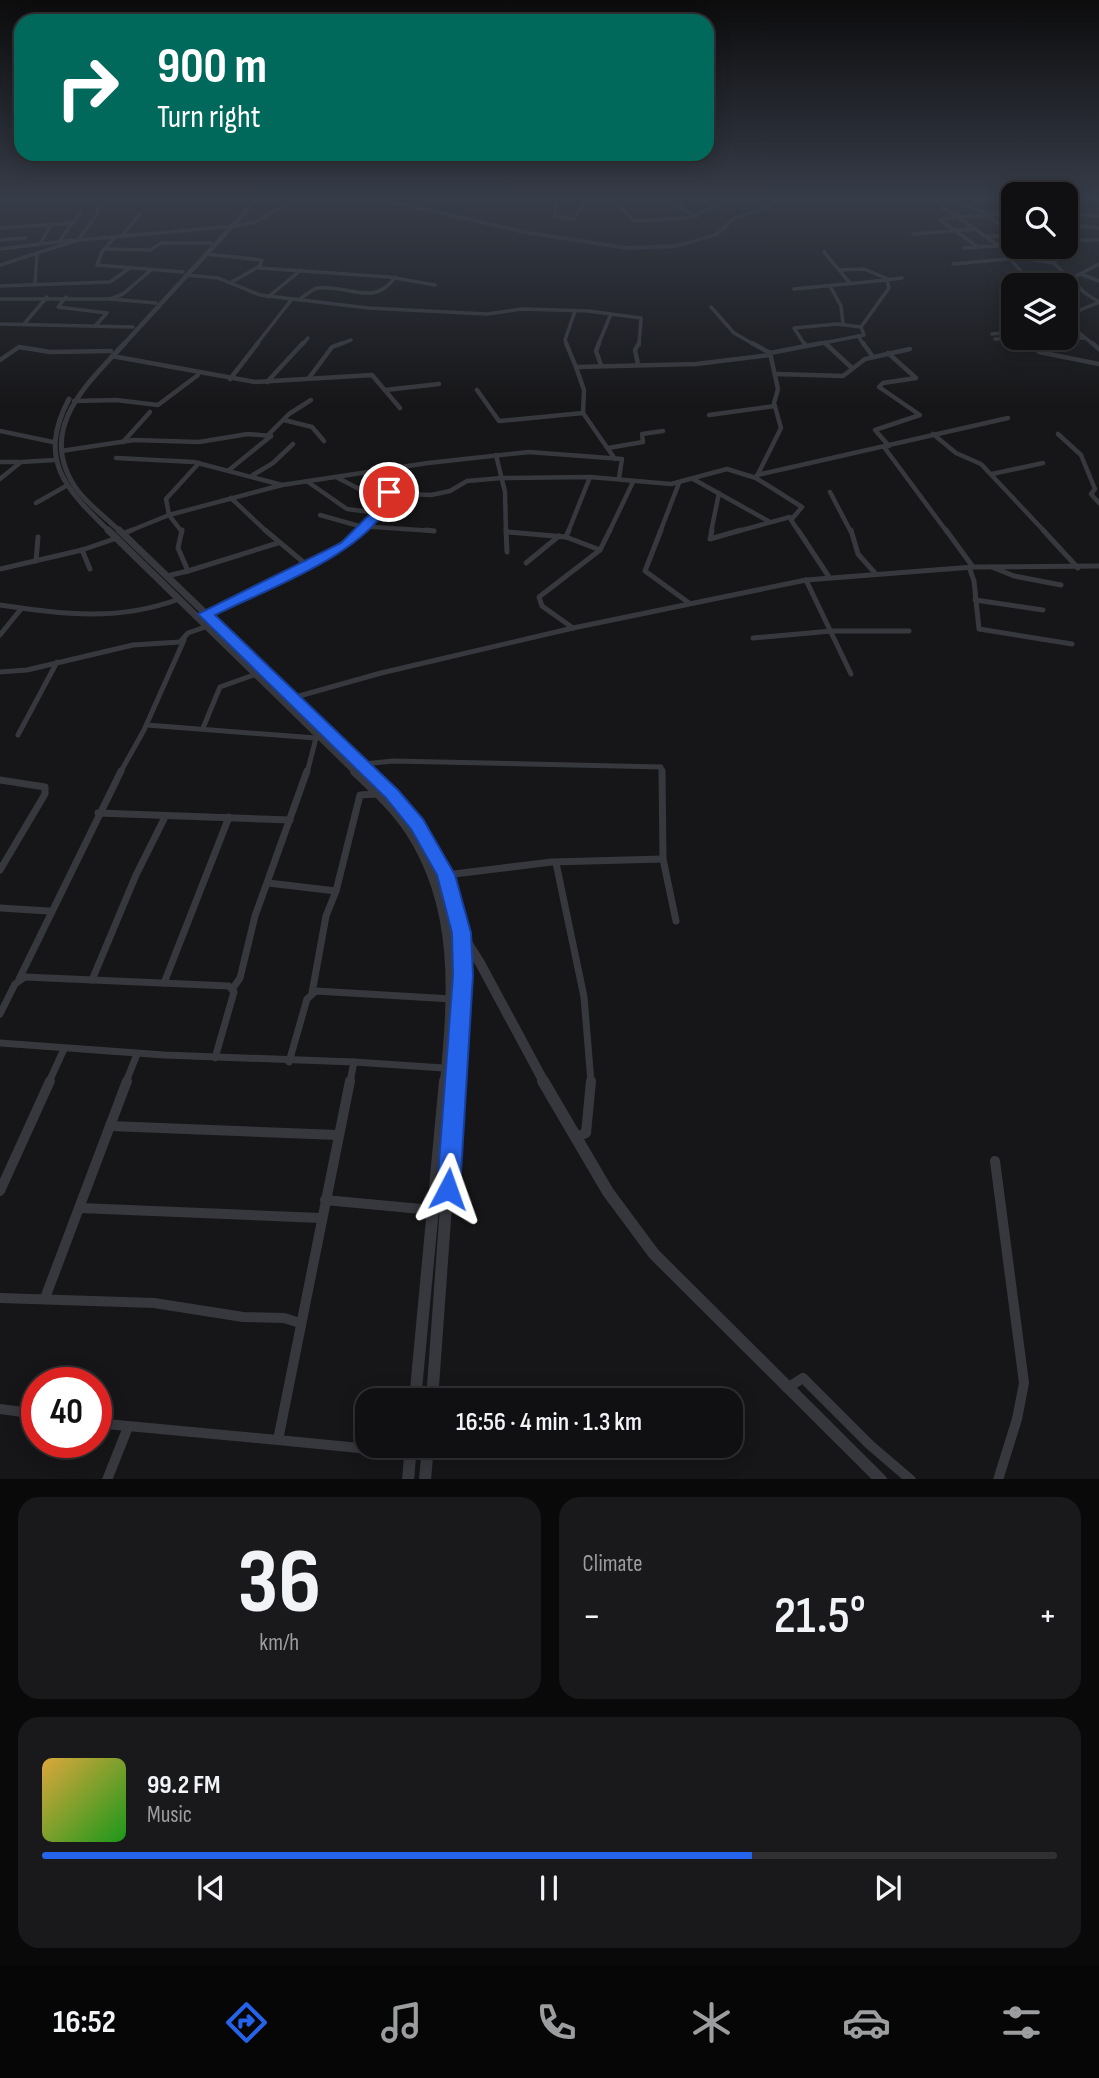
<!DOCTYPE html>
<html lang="en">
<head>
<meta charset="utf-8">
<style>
	:root { --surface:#101012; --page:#19191b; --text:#f1f3f6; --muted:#9c9d9f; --line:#303032; --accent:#2563eb }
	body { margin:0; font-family:"Sofia Sans Condensed",sans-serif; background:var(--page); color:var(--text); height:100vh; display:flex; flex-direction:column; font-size:26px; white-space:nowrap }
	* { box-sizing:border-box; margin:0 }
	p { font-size:23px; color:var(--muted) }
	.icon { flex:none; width:38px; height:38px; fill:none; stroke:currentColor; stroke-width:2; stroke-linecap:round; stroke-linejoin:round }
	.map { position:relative; height:1479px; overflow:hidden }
	.drawer { display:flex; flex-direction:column; gap:18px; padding:18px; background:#09090a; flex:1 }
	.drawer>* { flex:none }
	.top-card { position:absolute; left:14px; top:14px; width:700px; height:147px; border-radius:21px; box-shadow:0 4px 18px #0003,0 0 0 2px var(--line); background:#00695c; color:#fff; overflow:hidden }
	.buttons { position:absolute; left:1001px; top:182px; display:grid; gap:14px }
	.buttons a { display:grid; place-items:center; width:77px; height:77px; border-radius:14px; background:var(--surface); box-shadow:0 4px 18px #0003,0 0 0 2px var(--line); font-size:35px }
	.speed { position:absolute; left:21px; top:1367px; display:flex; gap:14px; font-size:35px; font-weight:700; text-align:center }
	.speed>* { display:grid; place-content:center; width:91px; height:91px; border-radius:50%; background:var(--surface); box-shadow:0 4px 18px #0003,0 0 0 2px var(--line); line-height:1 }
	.speed .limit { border:10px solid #d22; background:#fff; color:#111 }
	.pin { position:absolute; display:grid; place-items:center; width:60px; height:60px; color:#fff; margin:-30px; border:4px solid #fff; border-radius:50%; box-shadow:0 2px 7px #0007 }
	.me { position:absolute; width:77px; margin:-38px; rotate:4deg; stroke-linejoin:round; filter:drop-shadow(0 0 5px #0008) }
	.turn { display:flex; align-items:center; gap:24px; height:147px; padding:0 28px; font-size:32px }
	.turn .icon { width:91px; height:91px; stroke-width:2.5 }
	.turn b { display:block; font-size:49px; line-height:60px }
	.big { font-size:52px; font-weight:600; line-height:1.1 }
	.drawer .tile { flex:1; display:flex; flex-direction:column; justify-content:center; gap:10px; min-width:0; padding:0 24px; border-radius:21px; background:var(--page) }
	.drawer .dial { align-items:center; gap:0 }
	.dial b { font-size:91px; line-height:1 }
	.song { display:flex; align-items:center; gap:21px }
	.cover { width:84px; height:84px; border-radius:10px; background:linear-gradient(135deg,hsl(40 70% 55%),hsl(120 70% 35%)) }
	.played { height:7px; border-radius:4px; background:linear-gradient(90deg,var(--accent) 70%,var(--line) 70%) }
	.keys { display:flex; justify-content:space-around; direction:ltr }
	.heat { display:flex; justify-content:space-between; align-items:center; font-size:38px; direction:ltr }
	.drawer .tiles { flex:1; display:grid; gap:18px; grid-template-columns:1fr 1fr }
	.tile:last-child { grid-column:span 2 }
	.trip { position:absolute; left:355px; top:1388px; width:388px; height:70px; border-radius:21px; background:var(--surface); box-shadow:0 4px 18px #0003,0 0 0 2px var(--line); font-weight:600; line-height:70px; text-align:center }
	.menu { display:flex; height:112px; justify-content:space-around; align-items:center; background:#060607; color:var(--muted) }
	.menu .icon { width:49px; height:49px }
	.menu .active { color:var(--accent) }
	.menu b { font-size:32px; color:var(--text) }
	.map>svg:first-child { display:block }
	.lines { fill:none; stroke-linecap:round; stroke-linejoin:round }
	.river { fill:#2c353c; fill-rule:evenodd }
	.minor-far4 { stroke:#37383d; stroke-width:3.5 }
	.minor-far3 { stroke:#37383d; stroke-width:4.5 }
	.minor-far2 { stroke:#37383d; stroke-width:5 }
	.minor-far1 { stroke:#37383d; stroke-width:7 }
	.minor { stroke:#37383d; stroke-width:10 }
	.tertiary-far4 { stroke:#37383d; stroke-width:4.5 }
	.tertiary-far3 { stroke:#37383d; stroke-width:5 }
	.tertiary-far2 { stroke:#37383d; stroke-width:7 }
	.tertiary-far1 { stroke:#37383d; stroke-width:10 }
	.tertiary { stroke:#37383d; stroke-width:12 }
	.route { fill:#2563eb; stroke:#184099; stroke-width:2 }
</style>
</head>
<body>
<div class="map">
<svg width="1099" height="1480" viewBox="0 0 1099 1480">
	<rect width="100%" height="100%" fill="#161618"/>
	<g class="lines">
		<path class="river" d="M330 198H351L407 203 529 231 627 246 676 244 713 234 733 217 789 198H797L737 219 717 236 676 248 627 250 529 235 407 207Z"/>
		<g class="minor-far4">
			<path d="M473 198H502"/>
			<path d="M539 198H567"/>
			<path d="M611 198 634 221 687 218 737 198"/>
			<path d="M640 198 733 199"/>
			<path d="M930 198 998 245 1033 285"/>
			<path d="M949 198 983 212 1013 235"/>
			<path d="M1093 198 1099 200"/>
			<path d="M666 199 696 216"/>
			<path d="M556 200 555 216 574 219 586 198"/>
			<path d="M1066 202H1072"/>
			<path d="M1066 214 1099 216"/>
			<path d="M957 217 940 220 978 247"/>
			<path d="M958 217 1013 213"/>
			<path d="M1066 225 1099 228"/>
			<path d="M229 227 253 223 299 198"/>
			<path d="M0 228 74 223"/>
			<path d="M913 234 976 229"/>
			<path d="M987 236H1011"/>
			<path d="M121 237 140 214"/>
			<path d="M114 238 102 252 97 265 183 272"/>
			<path d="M0 240 25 238"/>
			<path d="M60 240 81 212"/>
			<path d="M78 240 97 214 99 205"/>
			<path d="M1066 240H1099"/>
			<path d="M41 243 51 224"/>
			<path d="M998 245 1013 242"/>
			<path d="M1037 247 1085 293 1099 302"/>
			<path d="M964 248 997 246"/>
			<path d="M0 249 73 240"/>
			<path d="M104 249 150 250 161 243H211"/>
			<path d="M824 252 850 283"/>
			<path d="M205 254 262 260 259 268 389 277 435 285"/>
			<path d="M953 264 1018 258 1055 263"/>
			<path d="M0 265 78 240 225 227"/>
			<path d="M151 270 123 294 110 299 156 303"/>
			<path d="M839 270 864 269 888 279"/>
			<path d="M1081 274 1099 281"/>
			<path d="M186 275 218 278 260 295 368 308 487 314 522 309 588 311 641 318 639 345"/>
			<path d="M1072 278 1099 264"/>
			<path d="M35 283 37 255"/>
			<path d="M230 283 258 267"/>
			<path d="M0 286 110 282 130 268"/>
			<path d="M830 286 841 306 843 324"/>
			<path d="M794 289 887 280"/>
			<path d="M66 297 58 307 107 313 95 326"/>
			<path d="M268 297 301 270"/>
			<path d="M0 299H110"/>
			<path d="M299 300C304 296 312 289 318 288 347 284 375 308 395 277"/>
			<path d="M711 307 734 333 755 345"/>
			<path d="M1066 316 1099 302"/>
			<path d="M1066 322 1094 345"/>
			<path d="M0 324 133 327"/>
			<path d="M24 324 47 297"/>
			<path d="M992 334 1013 332"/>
			<path d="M858 336 864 345"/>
			<path d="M1026 338 1032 345"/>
			<path d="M1063 338H1084"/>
			<path d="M995 339 1051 338"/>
			<path d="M256 345 292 299"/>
			<path d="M302 345 308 338"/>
			<path d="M338 345 351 340"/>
			<path d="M567 345 565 340 575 311"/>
			<path d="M598 345 611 314"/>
			<path d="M805 345 794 328 837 324 861 327"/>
			<path d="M813 345 864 335 861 327 889 288 887 280 902 278"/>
		</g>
		<g class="minor-far3">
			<path d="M566 343 576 367"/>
			<path d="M599 343 596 351 601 365"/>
			<path d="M752 343 770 353"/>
			<path d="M804 343 806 346"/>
			<path d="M825 343 852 368"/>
			<path d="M863 343 873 357"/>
			<path d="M1031 343 1039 352 1099 364"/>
			<path d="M1092 343 1099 349"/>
			<path d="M888 353 916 378 883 383 879 387 920 415 875 430 889 446"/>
			<path d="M112 356 255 382 372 375 400 408"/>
			<path d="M0 360 19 347 50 352 111 351"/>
			<path d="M638 364 635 350 639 343"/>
			<path d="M776 374 843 376 865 359 910 349"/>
			<path d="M309 378 332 347 343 343"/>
			<path d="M230 379 258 343"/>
			<path d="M267 382 303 343"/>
			<path d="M385 390 439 384"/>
			<path d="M477 390 499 421 583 413 615 459"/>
			<path d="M74 401 116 400 158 405 198 375"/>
			<path d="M583 413 584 390 576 367 696 364 770 355"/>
			<path d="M709 415 775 406"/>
			<path d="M284 420 312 427 324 441"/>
			<path d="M0 431 53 442"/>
			<path d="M933 434 956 453 981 464 1045 532"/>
			<path d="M1058 434 1081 455 1095 489 1091 494 1099 503"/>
			<path d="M268 435 289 414 311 400"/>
			<path d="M123 442 150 412"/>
			<path d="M884 447 947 532"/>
			<path d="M608 448 643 442 642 434 663 431"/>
			<path d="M61 451 134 440 199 442 248 434 271 436"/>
			<path d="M496 455 505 492 506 532"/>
			<path d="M116 458 194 462 282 485"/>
			<path d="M0 462H19"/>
			<path d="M229 470 271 436"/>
			<path d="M992 474 1043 463"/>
			<path d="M253 475 273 463 293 444"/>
			<path d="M757 475 1008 418"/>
			<path d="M338 478 365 492 431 495 450 491 467 481 502 478 590 477 671 484 727 469 756 478"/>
			<path d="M0 479 21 462 55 460"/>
			<path d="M693 479 770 522"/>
			<path d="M308 482 347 509 378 513"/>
			<path d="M830 492 851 532"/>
			<path d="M231 498 267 532"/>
			<path d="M36 503 66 486"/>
			<path d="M320 515 359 526 434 531"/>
			<path d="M127 532 169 515 166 499 199 463"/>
			<path d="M182 532 169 515 282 485 428 463 529 452 622 459 619 478"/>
			<path d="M360 532 376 517 389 492"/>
			<path d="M568 532 590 477"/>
			<path d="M609 532 633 482"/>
			<path d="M660 532 679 483"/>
			<path d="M711 532 719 493"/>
			<path d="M735 532 790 517"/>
			<path d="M799 532 791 520 802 507 756 478 781 428 774 403 778 389 770 353 822 343"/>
		</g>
		<g class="minor-far2">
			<path d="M426 530 434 531"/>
			<path d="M506 530 507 552"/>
			<path d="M661 530 645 571 689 603"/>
			<path d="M712 530 710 539 741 530"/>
			<path d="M798 530 829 577"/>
			<path d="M851 530 858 554 875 573"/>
			<path d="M946 530 973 567"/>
			<path d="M1043 530 1078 568"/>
			<path d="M507 532 566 537 600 550"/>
			<path d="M123 534 132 530"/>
			<path d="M566 537 569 530"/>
			<path d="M82 550 90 569"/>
			<path d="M36 561 38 537"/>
			<path d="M526 563 559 536"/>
			<path d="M308 566 362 530"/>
			<path d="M969 567 974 581 979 629 1072 644"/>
			<path d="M992 567 1014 576 1061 585"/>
			<path d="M0 569 82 550 117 538"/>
			<path d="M188 571 278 543"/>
			<path d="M167 576 188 571 178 548 182 530"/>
			<path d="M806 580 851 674"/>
			<path d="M975 600 1043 610"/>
			<path d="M0 605C63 614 117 622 179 599"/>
			<path d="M205 614 308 566 265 530"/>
			<path d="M573 628 542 606 539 597 600 550 610 530"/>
			<path d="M0 635 21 609"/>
			<path d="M753 638 832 631H909"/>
			<path d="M0 672 27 670 133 645 180 642 188 633 208 626"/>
			<path d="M292 698 381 673 573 628 806 580 973 567 1099 566"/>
			<path d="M147 725 316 738"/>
			<path d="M203 728 220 687 256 674"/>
			<path d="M18 735 57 662"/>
			<path d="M364 764 393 761 661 767 662 773"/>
			<path d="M120 773 144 730 184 640"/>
			<path d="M307 773 317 734"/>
		</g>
		<g class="minor-far1">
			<path d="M662 771 663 859 676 921"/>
			<path d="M0 780 45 787V794L0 870"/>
			<path d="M98 813 290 820"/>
			<path d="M556 863 584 997 591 1082"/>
			<path d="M446 875 552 862 663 859"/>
			<path d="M268 883 336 891"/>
			<path d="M0 908 49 911"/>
			<path d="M19 979 121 771"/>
			<path d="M92 980 136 875 165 817"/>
			<path d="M164 983 229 817"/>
			<path d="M233 988 240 978 255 916 307 771"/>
			<path d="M312 993 326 916 336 891 360 795 377 794"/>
			<path d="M0 1014 15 984 25 977 229 986 234 992 215 1058"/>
			<path d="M0 1043 164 1055 354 1062"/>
			<path d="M289 1062 307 999 316 991 452 999"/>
			<path d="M49 1082 64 1049"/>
			<path d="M126 1082 137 1054"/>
			<path d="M350 1082 354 1062 444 1068"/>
		</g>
		<g class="minor">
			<path d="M350 1081 278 1440 410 1453"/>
			<path d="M110 1126 338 1135"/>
			<path d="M576 1137 586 1133 591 1081"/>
			<path d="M995 1161 1024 1383 1017 1419 998 1480"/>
			<path d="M0 1191 50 1081"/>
			<path d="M325 1200 432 1210"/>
			<path d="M80 1208 321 1218"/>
			<path d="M0 1298 154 1303 243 1317 284 1318 300 1323"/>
			<path d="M45 1298 127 1081"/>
			<path d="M787 1388 803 1378 870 1445 911 1480"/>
			<path d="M0 1409 37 1414"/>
			<path d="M96 1423 278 1440"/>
			<path d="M107 1480 128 1427"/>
		</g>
		<path class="tertiary-far4" d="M123 345 258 198"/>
		<g class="tertiary-far3">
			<path d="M69 399C36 461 67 490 110 532"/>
			<path d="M121 532C107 519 90 506 78 491 34 431 86 385 125 343"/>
		</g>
		<g class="tertiary-far2">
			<path d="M108 530 357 773"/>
			<path d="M119 530 371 773"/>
		</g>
		<g class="tertiary-far1">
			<path d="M355 771C375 790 395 808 410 831 460 908 453 995 445 1082"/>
			<path d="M369 771C476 878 465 942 455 1082"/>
			<path d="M447 911 480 963 544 1082"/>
		</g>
		<g class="tertiary">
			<path d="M543 1081 608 1192 654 1254 881 1480"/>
			<path d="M415 1400 445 1081"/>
			<path d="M432 1400 455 1081"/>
			<path d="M408 1480 411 1446"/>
			<path d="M425 1480 428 1446"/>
		</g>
	</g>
	<linearGradient id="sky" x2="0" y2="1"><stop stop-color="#0c0c0d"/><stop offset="0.49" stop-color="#363c48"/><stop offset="1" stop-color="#363c48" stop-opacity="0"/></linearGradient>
	<rect width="1099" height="405" fill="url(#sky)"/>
	<path class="route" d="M385 489 395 492C374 552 269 588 215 615L398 790 423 819 455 875 471 933 473 975 460 1189 456 1197 448 1200 440 1197 437 1189 453 975 452 933 437 875 411 829 386 798 198 614 341 543 378 506Z"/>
</svg>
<div class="buttons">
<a><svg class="icon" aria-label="search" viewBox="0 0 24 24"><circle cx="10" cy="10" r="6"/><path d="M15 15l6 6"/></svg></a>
<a><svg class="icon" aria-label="layers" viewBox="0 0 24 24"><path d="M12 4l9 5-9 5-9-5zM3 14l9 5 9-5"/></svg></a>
</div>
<div class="speed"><div class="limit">40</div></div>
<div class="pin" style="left:389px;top:492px;background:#d93025"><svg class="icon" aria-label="arrive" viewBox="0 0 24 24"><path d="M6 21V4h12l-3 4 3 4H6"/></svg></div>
<svg class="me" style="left:448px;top:1189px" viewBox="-20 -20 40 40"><path d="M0-17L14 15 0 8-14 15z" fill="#2563eb" stroke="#fff" stroke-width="4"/></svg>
<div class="trip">16:56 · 4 min · 1.3 km</div>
<div class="top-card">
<div class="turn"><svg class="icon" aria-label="right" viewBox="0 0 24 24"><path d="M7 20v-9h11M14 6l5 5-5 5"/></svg><div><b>900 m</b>Turn right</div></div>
</div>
</div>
<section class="drawer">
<div class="tiles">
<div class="tile dial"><b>36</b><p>km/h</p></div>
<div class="tile"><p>Climate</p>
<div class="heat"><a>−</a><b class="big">21.5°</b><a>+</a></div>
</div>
<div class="tile">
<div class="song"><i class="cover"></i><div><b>99.2 FM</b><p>Music</p></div></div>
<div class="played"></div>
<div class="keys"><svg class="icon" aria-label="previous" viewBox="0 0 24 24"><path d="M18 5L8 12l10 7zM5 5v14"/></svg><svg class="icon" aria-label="pause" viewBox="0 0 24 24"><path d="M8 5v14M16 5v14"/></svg><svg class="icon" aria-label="next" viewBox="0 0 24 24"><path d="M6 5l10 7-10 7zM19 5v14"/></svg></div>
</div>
</div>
</section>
<nav class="menu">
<b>16:52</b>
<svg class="icon active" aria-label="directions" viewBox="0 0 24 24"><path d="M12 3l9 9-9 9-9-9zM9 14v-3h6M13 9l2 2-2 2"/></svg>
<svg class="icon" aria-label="music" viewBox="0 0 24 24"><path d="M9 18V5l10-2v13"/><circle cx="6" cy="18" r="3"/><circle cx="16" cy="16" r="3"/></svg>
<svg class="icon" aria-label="phone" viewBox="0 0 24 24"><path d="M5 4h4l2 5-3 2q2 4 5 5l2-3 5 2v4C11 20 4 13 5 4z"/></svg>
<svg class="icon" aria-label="climate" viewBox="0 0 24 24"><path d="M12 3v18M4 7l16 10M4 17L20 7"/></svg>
<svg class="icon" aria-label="car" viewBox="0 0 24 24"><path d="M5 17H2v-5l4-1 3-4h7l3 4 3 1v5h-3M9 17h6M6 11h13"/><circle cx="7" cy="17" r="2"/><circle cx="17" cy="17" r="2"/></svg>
<svg class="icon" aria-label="filters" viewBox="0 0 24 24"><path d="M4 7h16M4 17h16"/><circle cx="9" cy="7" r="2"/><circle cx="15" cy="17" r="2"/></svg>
</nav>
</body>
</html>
